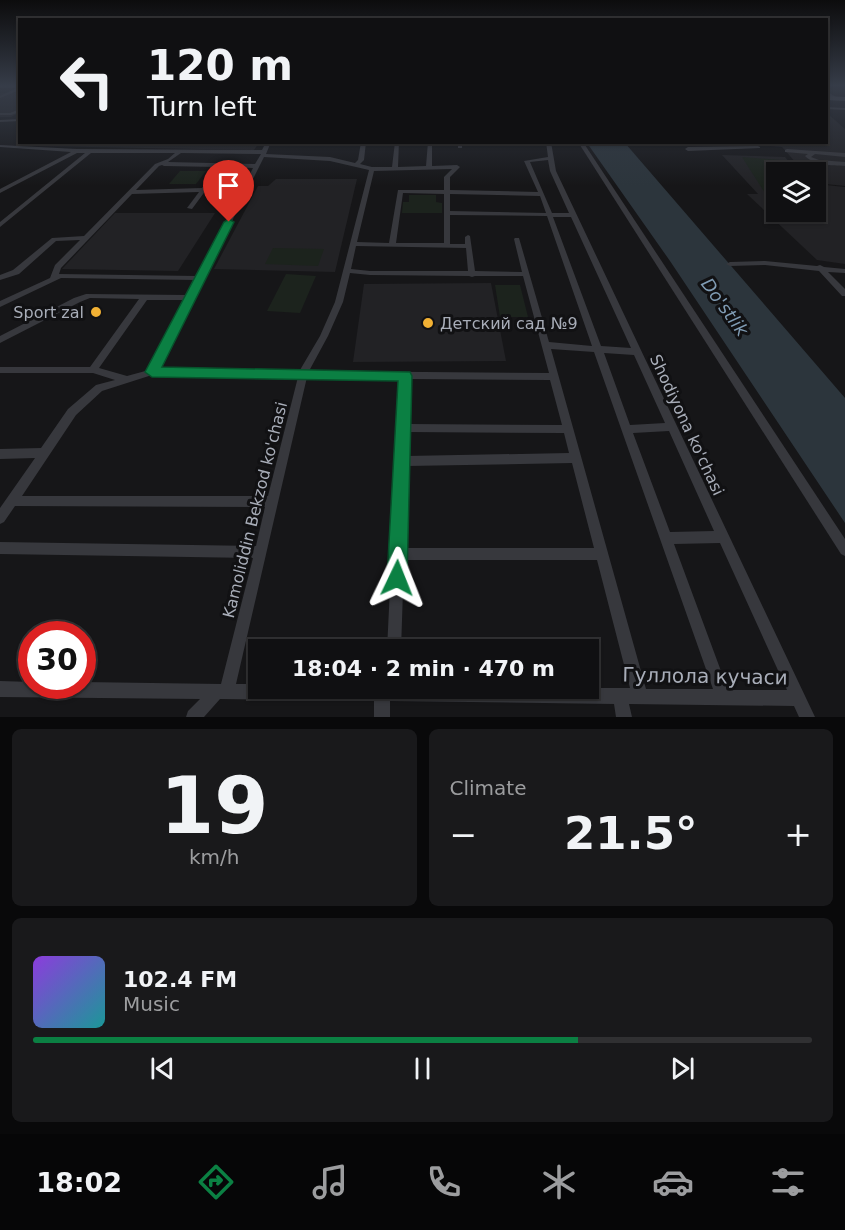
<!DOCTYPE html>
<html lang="en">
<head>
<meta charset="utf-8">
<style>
	:root { --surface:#101012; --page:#19191b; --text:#f1f3f6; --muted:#9c9d9f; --line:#303032; --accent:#0b8043 }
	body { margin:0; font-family:"DejaVu Sans",sans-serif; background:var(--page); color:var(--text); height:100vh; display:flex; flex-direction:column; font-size:22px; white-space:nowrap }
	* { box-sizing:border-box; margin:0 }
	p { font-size:20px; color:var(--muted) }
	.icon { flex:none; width:33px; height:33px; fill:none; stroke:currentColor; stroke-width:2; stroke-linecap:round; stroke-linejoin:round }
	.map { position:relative; height:717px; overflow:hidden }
	.sheet { display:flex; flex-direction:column; gap:12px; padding:12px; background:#09090a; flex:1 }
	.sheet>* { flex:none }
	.guide { position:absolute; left:18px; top:18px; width:810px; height:126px; border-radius:0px; box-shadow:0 2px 4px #0004,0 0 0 2px var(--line); background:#101012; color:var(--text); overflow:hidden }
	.buttons { position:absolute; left:766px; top:162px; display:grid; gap:12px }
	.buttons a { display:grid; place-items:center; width:60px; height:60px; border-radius:0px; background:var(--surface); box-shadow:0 2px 4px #0004,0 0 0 2px var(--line); font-size:30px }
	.speed { position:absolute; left:18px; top:621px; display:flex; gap:12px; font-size:30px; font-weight:700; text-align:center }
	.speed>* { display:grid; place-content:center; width:78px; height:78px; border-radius:50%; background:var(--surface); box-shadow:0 2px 4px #0004,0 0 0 2px var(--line); line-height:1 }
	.speed .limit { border:9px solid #d22; background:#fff; color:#111 }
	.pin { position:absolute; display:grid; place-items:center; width:51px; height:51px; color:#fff; margin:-62px -26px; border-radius:50% 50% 50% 0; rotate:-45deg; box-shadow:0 0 6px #0007 }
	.pin .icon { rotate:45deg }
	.me { position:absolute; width:66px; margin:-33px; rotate:2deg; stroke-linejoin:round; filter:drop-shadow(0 0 4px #0008) }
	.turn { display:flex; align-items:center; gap:21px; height:126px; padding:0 30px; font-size:27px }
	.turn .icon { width:78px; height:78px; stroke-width:2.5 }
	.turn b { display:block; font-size:42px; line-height:51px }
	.big { font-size:45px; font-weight:700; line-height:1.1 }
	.sheet .widget { flex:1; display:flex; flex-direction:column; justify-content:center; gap:9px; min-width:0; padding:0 21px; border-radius:9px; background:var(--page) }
	.sheet .dial { align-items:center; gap:0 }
	.dial b { font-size:78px; line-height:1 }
	.song { display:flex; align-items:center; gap:18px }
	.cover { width:72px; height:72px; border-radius:9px; background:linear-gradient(135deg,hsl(270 70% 55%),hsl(180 70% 35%)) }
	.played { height:6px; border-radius:3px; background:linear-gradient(90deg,var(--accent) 70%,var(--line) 70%) }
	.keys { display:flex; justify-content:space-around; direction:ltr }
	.heat { display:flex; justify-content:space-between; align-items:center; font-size:33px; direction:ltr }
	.sheet .tiles { flex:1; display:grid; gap:12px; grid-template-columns:1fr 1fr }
	.widget:last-child { grid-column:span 2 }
	.trip { position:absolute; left:248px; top:639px; width:351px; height:60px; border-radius:0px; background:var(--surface); box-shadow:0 2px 4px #0004,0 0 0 2px var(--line); font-weight:700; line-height:60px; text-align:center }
	.menu { display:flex; height:96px; justify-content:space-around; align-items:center; background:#060607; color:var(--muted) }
	.menu .icon { width:42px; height:42px }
	.menu .selected { color:var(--accent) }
	.menu b { font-size:27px; color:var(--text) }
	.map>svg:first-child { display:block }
	.built { fill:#222225 }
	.green { fill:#1c231d }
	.water { fill:#2c353c }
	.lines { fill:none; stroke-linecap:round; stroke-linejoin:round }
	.minor { fill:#37383d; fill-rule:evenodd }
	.tertiary { fill:#37383d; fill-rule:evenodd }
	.secondary { fill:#45474d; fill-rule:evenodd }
	.route { fill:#0b8043; stroke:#07532c; stroke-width:1.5 }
	.poi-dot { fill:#f2b134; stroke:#111113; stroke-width:2 }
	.labels { text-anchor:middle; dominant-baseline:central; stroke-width:6; stroke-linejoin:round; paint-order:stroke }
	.poi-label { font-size:16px; fill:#a8adb8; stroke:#111113; text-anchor:end }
	.street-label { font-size:16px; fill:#a8adb8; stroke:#111113 }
	.water-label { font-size:18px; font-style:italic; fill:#7f9bb3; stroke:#111113 }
	.near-street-label { font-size:20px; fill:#a8adb8; stroke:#111113 }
</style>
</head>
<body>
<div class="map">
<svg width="845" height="717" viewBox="0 0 845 717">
	<rect width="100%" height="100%" fill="#161618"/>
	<g class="built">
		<path d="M0 93H19V113L11 117H0Z"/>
		<path d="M827 113 845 129V186L816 183V172H804L782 147 759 145 756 143 826 142Z"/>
		<path d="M39 142 259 143 254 150 34 146Z"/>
		<path d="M722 155 785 157 798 172H777V212H816V184L845 187V264L817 260 747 194H758Z"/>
		<path d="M276 179H357L335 272 214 269 258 186H268Z"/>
		<path d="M115 213H215L178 271 62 269Z"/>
		<path d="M491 283 506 361 353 362 364 284Z"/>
	</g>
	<g class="green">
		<path d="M742 157 781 160 790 172H777V194L765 193Z"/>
		<path d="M180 171H206L196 184H169Z"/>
		<path d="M409 195H436V202L442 203V213H402L403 202H409Z"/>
		<path d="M273 248 324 249 318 266 265 264Z"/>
		<path d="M286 274 316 276 300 313 267 311Z"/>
		<path d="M495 285H520L528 317H500Z"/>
	</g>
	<path class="water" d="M587 143H625L845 398V523L670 261Z"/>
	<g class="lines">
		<g class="minor">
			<path d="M17 88H19L20 90 0 98V96Z"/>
			<path d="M826 107 845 108V110L826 109Z"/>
			<path d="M20 109V112L11 115H0V113H10Z"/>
			<path d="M20 119V121L0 122V120Z"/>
			<path d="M266 142H271L266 154 330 157 355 163 358 160 361 142H366L364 160 360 164 372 167H392L395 142H399L398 167 426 166 428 142H432V166L457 165 460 167 450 177V190L538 192 524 161 548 157 546 142H551L556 171 815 717H799L794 706 629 704 632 717H616L614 704 390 701V717H374V701L220 699 204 717H186L188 711 200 699 0 697V681L32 682V686H82V682L221 684 253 558 0 554V542L256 546 265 507 15 506 4 522 0 524V508L35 458 0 459V449L41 448 68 409 96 385 115 380 93 373H0V367H90L139 299 90 298 80 302 0 343V336L74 298 86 294 187 295 195 280 61 278 0 307V301L50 278 55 265 80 240 56 241 19 274 0 280V275L13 270 52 238 84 236 155 164 168 159 175 153H91L0 227V222L85 153H77L0 193V189L71 152 0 147V145L77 149 262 150ZM181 153 261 154 255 164 168 162ZM264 157 330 161 369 170 335 302 320 336 300 370 158 369ZM548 160 550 171 569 213H552L530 162ZM162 165 164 166 218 167 202 188 136 190 159 166ZM223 167 253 168 197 276 59 274 61 268 132 194 199 192 187 208 192 209ZM452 169 444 177V190H398L389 243 357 242 374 171ZM403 193 444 194V243H396ZM450 194 540 196 546 213 450 211ZM450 215 547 216 592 346 549 342 519 238H515L514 239 522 272 475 271 470 236 468 235 465 237V244H450ZM553 217H571L631 348 601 346ZM356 246 466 248 468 271H370L351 269ZM350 273 370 275 469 276 472 277 475 276H523L549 373 309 371 328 336 343 302ZM147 300H184L149 370 127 376 99 368ZM551 349 594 352 713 689H646ZM604 353 634 355 665 423 630 425ZM152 375 298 377 268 496H22L76 415 102 391ZM307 377 400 379 387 650H401L404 560H597L630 688H258V684H236ZM410 379 550 380 562 425 408 424ZM669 431 714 531 670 532 633 433ZM408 432 564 433 569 453 407 456ZM572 463 594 548H404L407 466ZM720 543 787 690H728L674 544Z"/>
			<rect x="458" y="142" width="4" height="6"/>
			<path d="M578 142H583L845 539V556L841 554Z"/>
			<path d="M758 146 760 147V148L688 151 685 149 688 147Z"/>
			<path d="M787 149 845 153V157L815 154 811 157 819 160 845 162V166C832 165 815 166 805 156L808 154 785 152V150Z"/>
			<path d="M765 261 817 266 820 265 824 267 845 269V273L828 272 845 289V296H842L819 271 765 265 730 266 726 264 730 262Z"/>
		</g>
		<path class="tertiary" d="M826 91 836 97V99H832L826 95Z"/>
		<g class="secondary">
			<rect x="0" y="85" width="20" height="3"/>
			<path d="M826 96 845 97V101L826 100Z"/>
		</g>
	</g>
	<linearGradient id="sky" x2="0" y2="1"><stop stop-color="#0c0c0d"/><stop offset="0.46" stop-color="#363c48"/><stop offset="1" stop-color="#363c48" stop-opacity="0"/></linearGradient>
	<rect width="845" height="186" fill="url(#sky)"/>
	<path class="route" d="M229 219 234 222 162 367 410 372 412 376 407 578 404 585 397 588 390 585 387 578 398 381 152 377 145 372 224 222Z"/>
	<g class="poi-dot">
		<circle cx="96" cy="312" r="6"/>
		<circle cx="428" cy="323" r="6"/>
	</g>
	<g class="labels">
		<g class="poi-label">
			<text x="84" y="312">Sport zal</text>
			<text x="440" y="323" text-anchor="start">Детский сад №9</text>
		</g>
		<g class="street-label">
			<text transform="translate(687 425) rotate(65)">Shodiyona ko'chasi</text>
			<text transform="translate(255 510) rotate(-76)">Kamoliddin Bekzod ko'chasi</text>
		</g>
		<g class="water-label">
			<text transform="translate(725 307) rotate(54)">Do'stlik</text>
		</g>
		<g class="near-street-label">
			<text transform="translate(705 676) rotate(1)">Гуллола кучаси</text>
		</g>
	</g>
</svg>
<div class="buttons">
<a><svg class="icon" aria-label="layers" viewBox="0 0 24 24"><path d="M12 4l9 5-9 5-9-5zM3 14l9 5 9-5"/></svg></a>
</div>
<div class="speed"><div class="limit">30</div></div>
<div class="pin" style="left:229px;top:222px;background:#d93025"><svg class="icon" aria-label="arrive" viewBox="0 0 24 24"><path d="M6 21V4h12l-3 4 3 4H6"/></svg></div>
<svg class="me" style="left:397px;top:578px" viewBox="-20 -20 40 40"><path d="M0-17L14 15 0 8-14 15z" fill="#0b8043" stroke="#fff" stroke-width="4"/></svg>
<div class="trip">18:04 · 2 min · 470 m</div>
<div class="guide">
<div class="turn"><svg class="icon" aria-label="left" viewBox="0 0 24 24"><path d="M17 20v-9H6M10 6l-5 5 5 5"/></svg><div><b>120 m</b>Turn left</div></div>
</div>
</div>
<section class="sheet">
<div class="tiles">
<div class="widget dial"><b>19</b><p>km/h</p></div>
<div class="widget"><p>Climate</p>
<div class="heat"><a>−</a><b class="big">21.5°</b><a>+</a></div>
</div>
<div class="widget">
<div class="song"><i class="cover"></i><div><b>102.4 FM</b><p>Music</p></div></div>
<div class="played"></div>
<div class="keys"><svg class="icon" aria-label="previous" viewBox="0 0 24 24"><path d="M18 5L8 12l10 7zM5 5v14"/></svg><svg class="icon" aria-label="pause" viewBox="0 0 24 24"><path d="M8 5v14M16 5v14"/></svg><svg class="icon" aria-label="next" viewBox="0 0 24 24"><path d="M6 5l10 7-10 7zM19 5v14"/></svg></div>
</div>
</div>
</section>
<nav class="menu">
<b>18:02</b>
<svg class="icon selected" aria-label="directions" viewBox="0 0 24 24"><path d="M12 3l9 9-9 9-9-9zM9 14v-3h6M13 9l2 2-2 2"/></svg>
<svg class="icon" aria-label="music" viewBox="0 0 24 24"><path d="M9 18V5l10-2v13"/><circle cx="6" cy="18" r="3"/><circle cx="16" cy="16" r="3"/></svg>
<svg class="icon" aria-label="phone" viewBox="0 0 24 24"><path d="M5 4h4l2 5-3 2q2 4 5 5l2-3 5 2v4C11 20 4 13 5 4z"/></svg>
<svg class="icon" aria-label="climate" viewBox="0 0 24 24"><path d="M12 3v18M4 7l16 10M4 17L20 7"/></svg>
<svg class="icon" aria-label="car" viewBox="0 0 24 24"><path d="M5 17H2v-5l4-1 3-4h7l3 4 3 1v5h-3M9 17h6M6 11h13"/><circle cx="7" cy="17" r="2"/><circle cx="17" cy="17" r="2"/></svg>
<svg class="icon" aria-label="filters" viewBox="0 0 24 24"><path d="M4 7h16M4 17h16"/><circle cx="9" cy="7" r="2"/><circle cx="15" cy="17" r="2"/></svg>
</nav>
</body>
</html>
